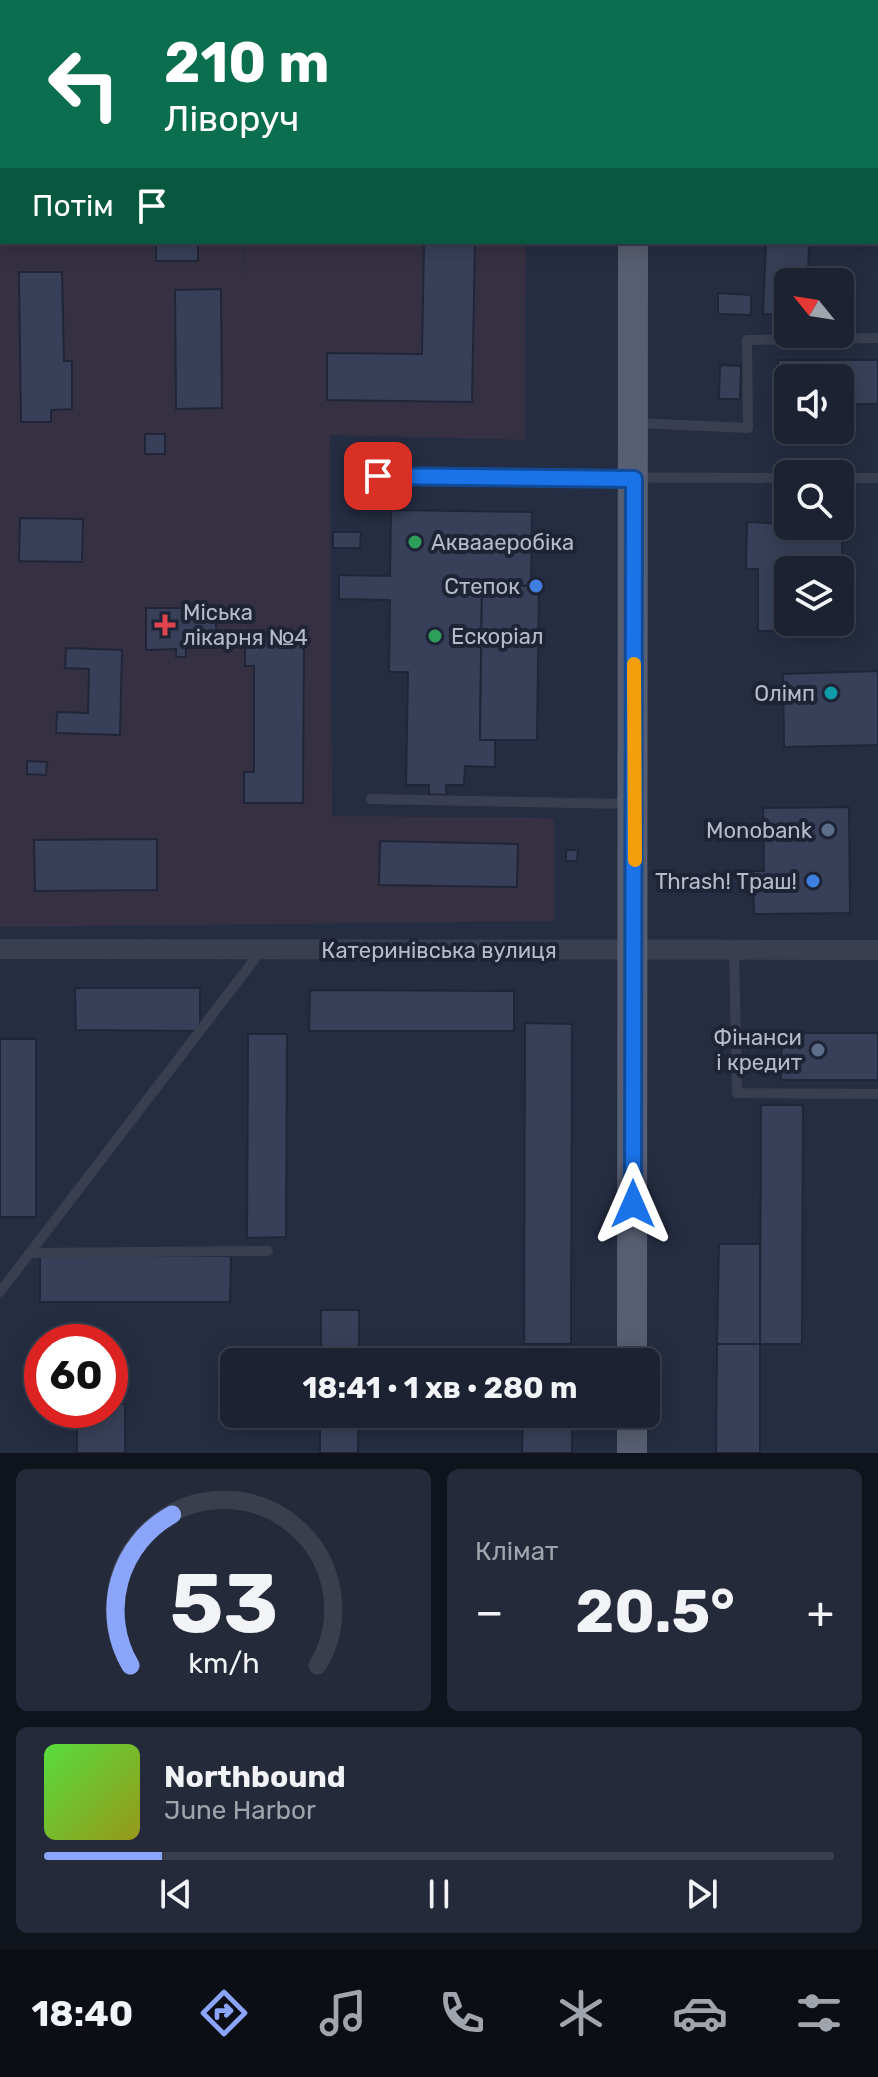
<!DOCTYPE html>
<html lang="uk">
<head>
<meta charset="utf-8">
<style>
	:root { --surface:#1c2232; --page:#252a3a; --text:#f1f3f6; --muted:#a0a4ac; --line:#3a3f4d; --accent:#8ba5fb }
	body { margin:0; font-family:Rubik,sans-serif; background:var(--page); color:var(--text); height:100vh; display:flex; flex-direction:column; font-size:30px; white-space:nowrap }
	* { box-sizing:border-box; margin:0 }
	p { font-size:26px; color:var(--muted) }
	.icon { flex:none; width:44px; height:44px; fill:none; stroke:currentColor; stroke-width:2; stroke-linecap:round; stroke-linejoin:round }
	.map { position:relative; height:1453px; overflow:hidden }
	.side { display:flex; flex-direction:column; gap:16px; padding:16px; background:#0f131c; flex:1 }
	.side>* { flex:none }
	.banner { position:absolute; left:0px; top:0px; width:878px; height:244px; box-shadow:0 4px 20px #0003,0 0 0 2px var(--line); background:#0b6e4f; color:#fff; overflow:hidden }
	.needle { width:52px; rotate:300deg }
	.buttons { position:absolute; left:774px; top:268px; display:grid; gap:16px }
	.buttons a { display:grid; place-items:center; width:80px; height:80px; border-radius:12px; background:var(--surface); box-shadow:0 4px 20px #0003,0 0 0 2px var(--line); font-size:40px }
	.speed { position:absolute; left:24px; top:1324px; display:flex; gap:16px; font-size:40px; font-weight:700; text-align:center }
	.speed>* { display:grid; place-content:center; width:104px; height:104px; border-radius:50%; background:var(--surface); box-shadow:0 4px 20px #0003,0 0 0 2px var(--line); line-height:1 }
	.speed .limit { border:12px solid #d22; background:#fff; color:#111 }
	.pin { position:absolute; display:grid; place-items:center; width:68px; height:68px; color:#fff; margin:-34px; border-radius:16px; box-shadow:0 4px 12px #0006 }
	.me { position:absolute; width:88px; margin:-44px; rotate:0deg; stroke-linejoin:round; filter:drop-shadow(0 0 6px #0008) }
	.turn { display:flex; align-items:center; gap:28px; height:168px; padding:0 32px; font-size:36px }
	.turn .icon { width:104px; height:104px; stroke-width:2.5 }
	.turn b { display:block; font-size:56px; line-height:68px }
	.then { display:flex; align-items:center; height:76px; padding:0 32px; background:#0003; gap:16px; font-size:30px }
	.big { font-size:60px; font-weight:700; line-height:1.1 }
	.side .widget { flex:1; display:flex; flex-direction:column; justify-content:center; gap:12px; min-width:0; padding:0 28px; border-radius:12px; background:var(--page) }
	.side .dial { align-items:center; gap:0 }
	.dial svg { height:208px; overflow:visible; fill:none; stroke:var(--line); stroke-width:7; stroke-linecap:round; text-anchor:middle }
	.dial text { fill:var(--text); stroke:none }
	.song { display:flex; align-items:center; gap:24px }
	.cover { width:96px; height:96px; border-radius:12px; background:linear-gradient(135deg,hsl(110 70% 55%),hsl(60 70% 35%)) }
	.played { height:8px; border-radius:4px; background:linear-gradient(90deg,var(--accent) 15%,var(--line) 15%) }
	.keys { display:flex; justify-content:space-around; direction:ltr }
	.heat { display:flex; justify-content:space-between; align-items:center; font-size:44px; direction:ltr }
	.side .tiles { flex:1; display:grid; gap:16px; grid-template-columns:1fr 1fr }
	.widget:last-child { grid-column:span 2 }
	.trip { position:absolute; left:220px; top:1348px; width:440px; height:80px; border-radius:12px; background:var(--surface); box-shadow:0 4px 20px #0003,0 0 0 2px var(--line); font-weight:700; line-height:80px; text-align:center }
	.tab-bar { display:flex; height:128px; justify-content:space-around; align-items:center; background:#0b0e14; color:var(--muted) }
	.tab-bar .icon { width:56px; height:56px }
	.tab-bar .on { color:var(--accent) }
	.tab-bar b { font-size:36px; color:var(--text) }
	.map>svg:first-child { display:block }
	.medical { fill:#363142 }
	.building { fill:#374058; stroke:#202638; stroke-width:2; fill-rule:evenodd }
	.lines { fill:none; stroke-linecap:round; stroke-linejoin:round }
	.lane { stroke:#393f51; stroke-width:10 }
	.street { stroke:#393f51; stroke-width:20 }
	.primary { stroke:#575e71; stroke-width:30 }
	.route-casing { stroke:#114b97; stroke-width:20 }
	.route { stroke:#1a73e8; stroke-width:14 }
	.slow { stroke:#f59e0b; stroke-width:14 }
	.leisure-dot { fill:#2e9e5b; stroke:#1e2436; stroke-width:3 }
	.shop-dot { fill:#3f7fe0; stroke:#1e2436; stroke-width:3 }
	.health-dot { fill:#e0444e; stroke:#1e2436; stroke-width:3 }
	.culture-dot { fill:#0f9aa8; stroke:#1e2436; stroke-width:3 }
	.service-dot { fill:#5c6f8a; stroke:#1e2436; stroke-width:3 }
	.labels { text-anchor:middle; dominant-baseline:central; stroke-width:8; stroke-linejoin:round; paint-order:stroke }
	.poi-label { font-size:22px; fill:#b6bbcb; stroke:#1e2436; text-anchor:end }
	.street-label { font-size:22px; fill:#b6bbcb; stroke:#1e2436 }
</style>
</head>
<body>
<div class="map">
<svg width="878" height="1453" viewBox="0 0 878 1453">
	<rect width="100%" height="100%" fill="#252d42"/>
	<g class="medical">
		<path d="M247 0H528L247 2Z"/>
		<path d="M0 224 2 242H244V276L245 242H526L525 440 330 435 332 816 554 818V921L0 927Z"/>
	</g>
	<g class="building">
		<rect x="156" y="242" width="42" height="19"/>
		<path d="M424 242H475L472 402 327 400V353L422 354Z"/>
		<path d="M766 242H809L808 282H788V315L763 314Z"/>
		<path d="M19 272H62L64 361H72V409L51 410V422H21Z"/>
		<path d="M221 289 222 408 176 409 175 290Z"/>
		<path d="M718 293 751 295V315L718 314Z"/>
		<path d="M778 360H878V404H840V378H788V403H778Z"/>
		<path d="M720 365 741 366 740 399H719Z"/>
		<rect x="145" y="434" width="20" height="20"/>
		<path d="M391 510 532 512 531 586 482 585 480 740H495V767L465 766 464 785H446V795L429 794V785H406L408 672H389L390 600 339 599V575L390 576Z"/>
		<path d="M20 518 83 519 82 562 19 561Z"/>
		<path d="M747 522 840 526 842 522V630L758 631V569H746ZM788 570H840V622H788Z"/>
		<path d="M333 532H361L360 548H333Z"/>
		<path d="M482 585 539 586 537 740H480Z"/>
		<path d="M146 608H216V648H186V657H176V649L146 650Z"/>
		<path d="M245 635H304L303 803H244V772H254V666H245Z"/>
		<path d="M66 648 122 650 120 735 56 733 57 712 88 713 89 669 65 668Z"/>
		<path d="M878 671V745L784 747 783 674Z"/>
		<path d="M27 761 47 762 46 775 27 774Z"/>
		<path d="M849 807 850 913 754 914 753 871H764L763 808Z"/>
		<path d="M157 839V890L35 891 34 840Z"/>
		<path d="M380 841 518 844 517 887 379 885Z"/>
		<path d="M566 850H578L577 861H566Z"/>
		<path d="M75 988H200V1031L76 1030Z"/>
		<path d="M310 990 514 991V1031H309Z"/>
		<path d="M525 1023 572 1024 571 1344H524Z"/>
		<path d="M782 1033H878V1080H781Z"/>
		<path d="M248 1034H287L286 1237 247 1238Z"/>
		<rect x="0" y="1039" width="36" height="178"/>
		<path d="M761 1105H803L802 1344H760Z"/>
		<path d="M719 1244H760V1344H717Z"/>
		<path d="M40 1256H231L230 1302H40Z"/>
		<rect x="321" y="1310" width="38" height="52"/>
		<path d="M717 1344H760V1453H716Z"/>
		<path d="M110 1404H125V1453H77V1414L61 1415V1410H110Z"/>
		<rect x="320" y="1414" width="38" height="39"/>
		<path d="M523 1414H572V1453H522Z"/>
	</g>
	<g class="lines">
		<g class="lane">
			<path d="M636 423 748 428 747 340 878 338"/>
			<path d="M378 476 788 478"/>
			<path d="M840 478H878"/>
			<path d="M371 799 629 804"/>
			<path d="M734 951 737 1093 878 1094"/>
			<path d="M30 1253 268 1251"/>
			<path d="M0 1292 261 951"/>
		</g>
		<g class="street">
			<path d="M212 0V2"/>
			<path d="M0 19H2"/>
			<path d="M0 949 878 950"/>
		</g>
		<g class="primary">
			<path d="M634 2V0"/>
			<path d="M632 1362 633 242"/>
			<path d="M632 1453V1414"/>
		</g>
	</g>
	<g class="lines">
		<g class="route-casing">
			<path id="route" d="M378 476 634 479 633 1204"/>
		</g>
		<use href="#route" class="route"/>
		<path class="slow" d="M634 664 635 860"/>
	</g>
	<g class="leisure-dot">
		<circle cx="415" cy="542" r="8"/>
		<circle cx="435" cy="636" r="8"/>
	</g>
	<g class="shop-dot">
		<circle cx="536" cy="586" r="8"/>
		<circle cx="813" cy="881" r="8"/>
	</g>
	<path class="health-dot" d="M161 613h8v8h8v8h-8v8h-8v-8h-8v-8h8z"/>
	<circle class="culture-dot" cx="831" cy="693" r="8"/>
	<g class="service-dot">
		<circle cx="828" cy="830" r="8"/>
		<circle cx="818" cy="1050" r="8"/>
	</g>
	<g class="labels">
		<g class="poi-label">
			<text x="431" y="542" text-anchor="start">Аквааеробіка</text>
			<text x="520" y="586">Степок</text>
			<text x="183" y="612" text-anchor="start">Міська<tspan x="183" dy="25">лікарня №4</tspan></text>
			<text x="451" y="636" text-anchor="start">Ескоріал</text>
			<text x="815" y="693">Олімп</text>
			<text x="812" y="830">Monobank</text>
			<text x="797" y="881">Thrash! Траш!</text>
			<text x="802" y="1037">Фінанси<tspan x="802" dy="25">і кредит</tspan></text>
		</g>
		<g class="street-label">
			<text x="439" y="950">Катеринівська вулиця</text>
		</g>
	</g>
</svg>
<div class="buttons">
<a><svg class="needle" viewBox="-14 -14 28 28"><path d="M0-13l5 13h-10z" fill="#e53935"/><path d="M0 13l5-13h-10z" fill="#a0a4ac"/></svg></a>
<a><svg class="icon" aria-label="sound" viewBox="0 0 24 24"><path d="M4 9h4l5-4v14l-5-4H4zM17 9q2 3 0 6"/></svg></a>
<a><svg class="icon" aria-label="search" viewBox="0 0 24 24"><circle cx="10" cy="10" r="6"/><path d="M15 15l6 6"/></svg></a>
<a><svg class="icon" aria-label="layers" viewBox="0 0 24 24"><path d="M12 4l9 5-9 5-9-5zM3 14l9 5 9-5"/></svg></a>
</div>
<div class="speed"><div class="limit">60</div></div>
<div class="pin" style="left:378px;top:476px;background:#d93025"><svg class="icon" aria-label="arrive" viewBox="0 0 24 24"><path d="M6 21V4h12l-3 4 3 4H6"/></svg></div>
<svg class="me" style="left:633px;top:1204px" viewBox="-20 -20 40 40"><path d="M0-17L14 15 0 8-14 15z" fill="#1a73e8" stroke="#fff" stroke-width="4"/></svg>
<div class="trip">18:41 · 1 хв · 280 m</div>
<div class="banner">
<div class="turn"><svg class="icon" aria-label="left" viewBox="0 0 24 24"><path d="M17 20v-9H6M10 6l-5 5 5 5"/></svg><div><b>210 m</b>Ліворуч</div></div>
<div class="then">Потім<svg class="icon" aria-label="arrive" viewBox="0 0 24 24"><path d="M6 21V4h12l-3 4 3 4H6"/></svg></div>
</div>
</div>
<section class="side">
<div class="tiles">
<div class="widget dial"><svg viewBox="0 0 100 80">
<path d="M14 69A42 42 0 1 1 86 69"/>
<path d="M14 69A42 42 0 0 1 30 11" stroke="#8ba5fb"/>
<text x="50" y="56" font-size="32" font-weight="700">53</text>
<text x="50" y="72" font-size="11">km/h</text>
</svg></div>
<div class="widget"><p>Клімат</p>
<div class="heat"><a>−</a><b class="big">20.5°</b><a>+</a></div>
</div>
<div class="widget">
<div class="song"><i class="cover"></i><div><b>Northbound</b><p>June Harbor</p></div></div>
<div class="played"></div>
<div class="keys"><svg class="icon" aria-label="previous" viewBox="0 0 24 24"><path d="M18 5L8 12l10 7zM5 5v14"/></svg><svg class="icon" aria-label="pause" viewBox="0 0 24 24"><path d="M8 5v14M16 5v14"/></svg><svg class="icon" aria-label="next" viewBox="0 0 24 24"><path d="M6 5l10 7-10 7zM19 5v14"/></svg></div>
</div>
</div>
</section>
<nav class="tab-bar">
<b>18:40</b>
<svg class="icon on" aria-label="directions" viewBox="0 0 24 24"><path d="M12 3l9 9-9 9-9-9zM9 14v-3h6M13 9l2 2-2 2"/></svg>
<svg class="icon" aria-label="music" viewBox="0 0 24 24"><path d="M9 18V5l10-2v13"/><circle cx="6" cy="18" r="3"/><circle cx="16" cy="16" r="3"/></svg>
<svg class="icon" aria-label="phone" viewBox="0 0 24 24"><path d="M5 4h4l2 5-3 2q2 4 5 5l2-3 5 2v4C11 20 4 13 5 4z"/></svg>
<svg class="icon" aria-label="climate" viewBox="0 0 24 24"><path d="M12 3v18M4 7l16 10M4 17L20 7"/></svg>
<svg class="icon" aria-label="car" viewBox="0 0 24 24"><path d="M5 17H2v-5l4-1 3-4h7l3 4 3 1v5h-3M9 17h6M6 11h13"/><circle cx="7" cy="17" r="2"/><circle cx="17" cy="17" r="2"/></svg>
<svg class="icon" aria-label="filters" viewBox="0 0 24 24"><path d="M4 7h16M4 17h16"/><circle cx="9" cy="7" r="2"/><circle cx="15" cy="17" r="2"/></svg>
</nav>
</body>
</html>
